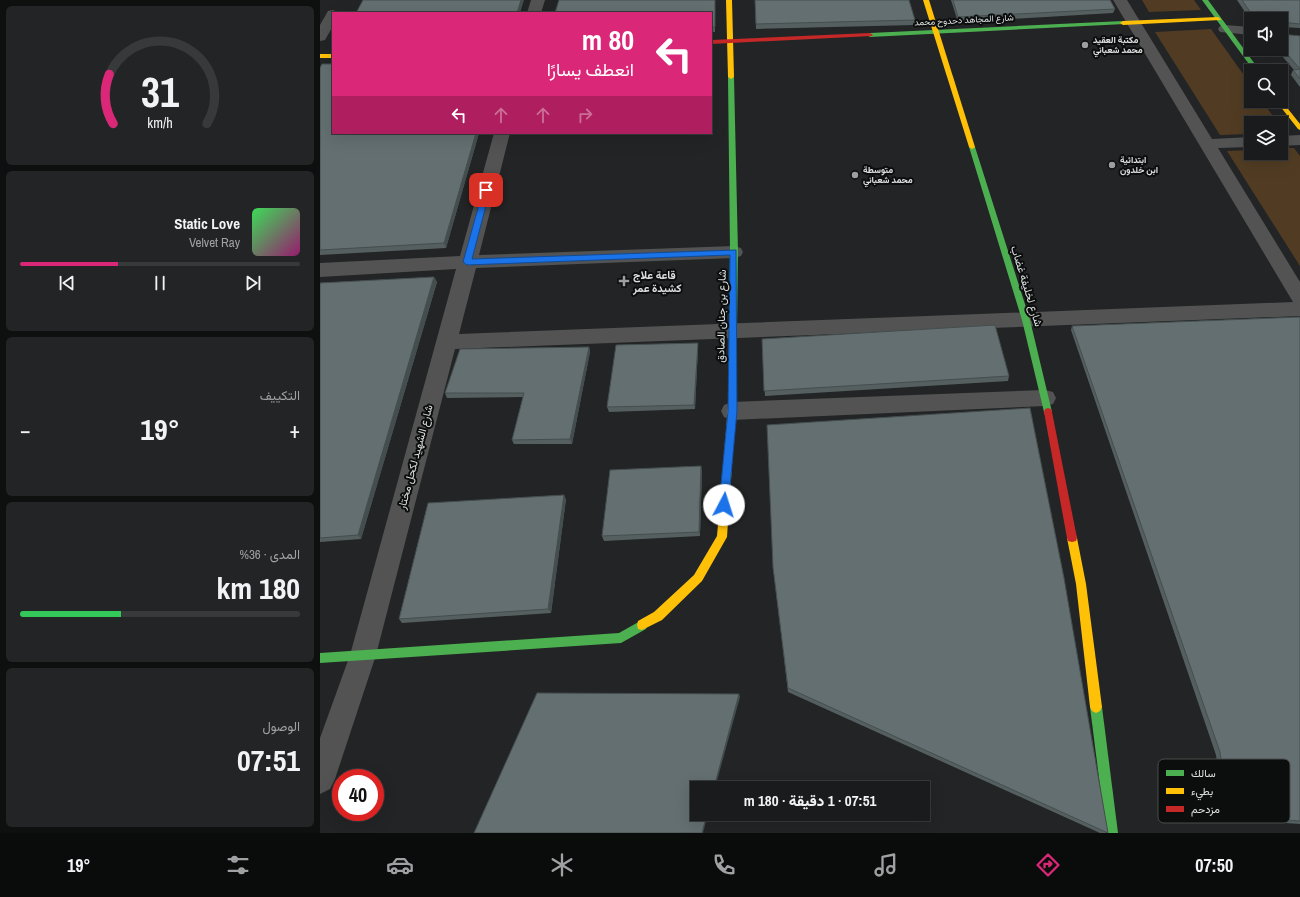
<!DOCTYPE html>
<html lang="ar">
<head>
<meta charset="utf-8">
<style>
	:root { --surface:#1a1b1c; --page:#232425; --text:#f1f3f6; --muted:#9fa1a3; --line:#38393b; --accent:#db2777 }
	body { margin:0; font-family:"Archivo Narrow",Vazirmatn,sans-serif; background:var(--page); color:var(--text); direction:rtl; height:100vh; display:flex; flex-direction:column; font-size:15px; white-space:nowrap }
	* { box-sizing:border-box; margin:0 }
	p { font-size:13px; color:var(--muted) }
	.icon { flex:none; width:22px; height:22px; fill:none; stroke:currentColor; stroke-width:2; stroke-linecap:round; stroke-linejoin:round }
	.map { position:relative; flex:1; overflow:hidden; direction:ltr }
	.drawer { display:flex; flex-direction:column; gap:6px; padding:6px; background:#0e0f0f; width:320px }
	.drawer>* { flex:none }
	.guide { position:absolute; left:12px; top:12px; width:380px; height:122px; border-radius:0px; box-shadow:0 4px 16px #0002,0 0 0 1px var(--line); direction:rtl; background:#db2777; color:#fff; overflow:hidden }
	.buttons { position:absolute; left:924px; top:12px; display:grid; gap:8px }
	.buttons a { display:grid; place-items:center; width:44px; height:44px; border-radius:0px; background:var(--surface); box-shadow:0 4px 16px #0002,0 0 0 1px var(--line); font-size:20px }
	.speed { position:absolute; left:12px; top:769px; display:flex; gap:8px; font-size:20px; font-weight:700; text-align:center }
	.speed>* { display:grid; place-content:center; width:52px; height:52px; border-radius:50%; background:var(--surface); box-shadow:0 4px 16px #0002,0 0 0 1px var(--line); line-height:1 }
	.speed .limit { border:6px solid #d22; background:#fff; color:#111 }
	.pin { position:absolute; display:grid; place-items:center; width:34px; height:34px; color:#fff; margin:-17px; border-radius:8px; box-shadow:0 2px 6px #0006 }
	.me { position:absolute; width:44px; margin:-22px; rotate:5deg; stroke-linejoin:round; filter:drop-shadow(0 0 3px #0008) }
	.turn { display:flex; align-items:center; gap:14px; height:84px; padding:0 12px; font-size:18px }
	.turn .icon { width:52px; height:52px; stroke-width:2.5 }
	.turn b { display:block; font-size:28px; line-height:34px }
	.lanes { display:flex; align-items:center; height:38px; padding:0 12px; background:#0003; justify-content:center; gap:20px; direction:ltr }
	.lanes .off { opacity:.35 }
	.big { font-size:30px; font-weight:800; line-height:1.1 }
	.drawer .tile { flex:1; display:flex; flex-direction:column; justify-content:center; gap:6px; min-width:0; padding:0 14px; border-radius:6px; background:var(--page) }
	.drawer .dial { align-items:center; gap:0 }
	.dial svg { height:104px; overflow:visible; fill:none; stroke:var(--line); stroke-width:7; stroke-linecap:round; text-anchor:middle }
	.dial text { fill:var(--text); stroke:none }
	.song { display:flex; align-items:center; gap:12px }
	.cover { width:48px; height:48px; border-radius:6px; background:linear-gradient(135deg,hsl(130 70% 55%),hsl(320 70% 35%)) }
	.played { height:4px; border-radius:2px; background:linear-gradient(90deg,var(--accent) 35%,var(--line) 35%) }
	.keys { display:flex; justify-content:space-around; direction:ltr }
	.heat { display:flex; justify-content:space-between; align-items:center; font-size:22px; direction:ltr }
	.charge { height:6px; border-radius:3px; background:linear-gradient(90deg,#34c759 36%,var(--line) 0) }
	.trip { position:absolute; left:370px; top:781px; width:240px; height:40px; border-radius:0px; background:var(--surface); box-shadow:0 4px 16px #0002,0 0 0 1px var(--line); font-weight:800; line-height:40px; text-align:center; direction:rtl }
	.tabs { display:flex; height:64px; justify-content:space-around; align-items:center; background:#0a0b0b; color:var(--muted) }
	.tabs .icon { width:28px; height:28px }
	.tabs .active { color:var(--accent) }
	.tabs b { font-size:18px; color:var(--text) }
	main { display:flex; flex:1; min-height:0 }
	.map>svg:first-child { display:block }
	.green { fill:#513c23 }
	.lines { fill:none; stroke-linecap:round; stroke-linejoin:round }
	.street { fill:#525352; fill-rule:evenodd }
	.fast { fill:#4caf50; fill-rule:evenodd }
	.slow { fill:#ffc107; fill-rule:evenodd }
	.jam { fill:#c62828; fill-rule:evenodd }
	.wall { fill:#555f60 }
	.shaded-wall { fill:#454e4e }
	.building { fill:#636f70; stroke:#454e4e }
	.route { fill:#1a73e8; stroke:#114b97 }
	.poi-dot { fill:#9c9e9f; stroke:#0c0e0e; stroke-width:1.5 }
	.labels { text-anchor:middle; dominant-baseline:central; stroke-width:4; stroke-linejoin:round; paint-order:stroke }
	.far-street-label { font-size:9px; fill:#dde0e0; stroke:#0c0e0e }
	.far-poi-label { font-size:9px; font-weight:bold; fill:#dde0e0; stroke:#0c0e0e; text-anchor:start }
	.poi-label { font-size:11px; font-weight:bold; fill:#dde0e0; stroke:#0c0e0e; text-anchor:start }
	.street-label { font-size:11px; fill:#dde0e0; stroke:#0c0e0e }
	.key { fill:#0c0e0e; stroke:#4b4d4d; stroke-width:1 }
	.key-label { font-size:11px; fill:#dde0e0 }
</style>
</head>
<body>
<main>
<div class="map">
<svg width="980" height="833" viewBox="0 0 980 833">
	<rect width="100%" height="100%" fill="#222425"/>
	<g class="green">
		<path d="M822 0H874L881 10 829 12Z"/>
		<path d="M891 29 931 85V101H942L958 123H931V134L900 135 835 32Z"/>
		<path d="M961 148H974L980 156V266L907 151 931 150V153H961Z"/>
	</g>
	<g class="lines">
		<g class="street">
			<path d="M211 0H225L221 13H207Z"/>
			<path d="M793 0H807L892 139 931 137V147L898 148 980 282V316L135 349 56 655 15 779 10 789 0 794V738L30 655 136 269 0 277V263L140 256 174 133H190L159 255 414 246 421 248 423 252 421 256 414 258 156 268 139 334 973 302Z"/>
			<path d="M13 10 19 13H13V26L5 40 0 41V25L8 11Z"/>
			<path d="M905 25 931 27V35L900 32 898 29 900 26Z"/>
			<path d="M980 135V145L961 146V136Z"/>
			<path d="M725 390 733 392 736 398 733 404 725 406 412 420 404 417 401 411 404 405 412 402Z"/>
		</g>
		<g class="fast">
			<path d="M882 0H888L940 71H934Z"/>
			<path d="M803 21 805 22V24L550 37 547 35 550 33Z"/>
			<path d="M411 75 414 77 418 252 416 407 415 409H409L408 407 410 252 408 77Z"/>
			<path d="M652 145 655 147 710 320 732 412 731 415H725L724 412 702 320 649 147Z"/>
			<path d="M322 620 326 621 327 625 326 629 301 643 0 663V653L299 633Z"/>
			<path d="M776 701 780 703 782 707 798 833H786L770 707 772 703Z"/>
		</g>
		<g class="slow">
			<path d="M406 0H412L414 77 411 79 408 77Z"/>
			<path d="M603 0H609L655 147 654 148 652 149 649 147Z"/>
			<path d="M898 17 901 19 900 20 803 25 800 23 803 21Z"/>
			<rect x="0" y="54" width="13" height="4"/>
			<path d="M961 100 980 124V130L978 129 956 101H961Z"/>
			<path d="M412 403 415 405 416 407 407 537 382 581 342 620 322 630 318 629 317 625 318 621 334 612 374 575 397 536 408 407 409 405Z"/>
			<path d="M752 534 756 535 757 538 766 584 782 707 780 711 776 713 772 711 770 707 756 584 747 538 748 535Z"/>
		</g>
		<g class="jam">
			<path d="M550 33 553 35 552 36 391 44V40Z"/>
			<path d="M728 408 731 409 732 412 757 538 756 541 752 542 748 541 747 538 724 412 725 409Z"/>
		</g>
	</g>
	<g class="wall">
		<path d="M239 0H395V32H391V13Z"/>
		<path d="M435 0 595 20V25L436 29Z"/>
		<path d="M631 0H790L795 9 793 13 638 22Z"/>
		<path d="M917 0H980V28L961 27V19H931V21Z"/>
		<path d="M961 34 980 36V87L971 75 973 70H974L956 49H961Z"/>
		<path d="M0 68 13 133H159L126 248 0 255Z"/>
		<path d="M114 277 117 282 41 539 0 542V283Z"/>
		<path d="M980 317V824L905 819 896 755 751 330 752 326Z"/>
		<path d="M442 339 689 376 688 381 445 396Z"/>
		<path d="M269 347 270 352 252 444H194L192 440 203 397 127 398 125 393Z"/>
		<path d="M378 347 375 409 289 412 287 407Z"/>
		<path d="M382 470 380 536 284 541 282 536Z"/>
		<path d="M246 499 231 613 82 623 79 619Z"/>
		<path d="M453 567 788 833H780L468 692Z"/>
	</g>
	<g class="shaded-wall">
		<path d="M201 0H204L200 13H197Z"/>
		<path d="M156 133H159L126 248 124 243Z"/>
		<path d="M114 277 117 282 41 539 38 535Z"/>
		<path d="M378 343V347L375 409 374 405Z"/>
		<path d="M269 347 270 352 252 444 250 439Z"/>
		<path d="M381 466 382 470 380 536 379 532Z"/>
		<path d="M244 495 246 499 231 613 228 609Z"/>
		<path d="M419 694 420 697 395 788H394Z"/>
		<path d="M387 814H388L383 833H382Z"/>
	</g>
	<g class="building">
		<path d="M43 0H201L197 13H36Z"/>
		<path d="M239 0H395V27H391V13H235Z"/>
		<path d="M435 0H589L595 20 436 24Z"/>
		<path d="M633 0H790L795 9 638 17Z"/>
		<path d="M922 0H980V24L961 22V19H935Z"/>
		<path d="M961 34 980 36V79L973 70 980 69 961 47Z"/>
		<path d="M2 64H13V133H156L124 243 0 250V68Z"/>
		<path d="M114 277 38 535 0 538V283Z"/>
		<path d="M980 317V821L909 816 900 752 752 326Z"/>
		<path d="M675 325 689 376 444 391 442 339Z"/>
		<path d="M378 343 374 405 287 407 296 345Z"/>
		<path d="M269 347 250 439 192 440 204 393H125L140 349Z"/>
		<path d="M710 408 744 578 788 833 468 688 453 567 447 425Z"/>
		<path d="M381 466 379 532 282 536 290 470Z"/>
		<path d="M244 495 228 609 79 619 108 503Z"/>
		<path d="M217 693 419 694 394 788H377V814H387L382 833H154Z"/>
	</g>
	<path class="route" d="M166 188 170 190 152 259 416 250 417 411 408 508 404 510 399 505 408 411 410 255 147 265 143 262 163 190Z"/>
	<g class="poi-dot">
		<circle cx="765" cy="45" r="4"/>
		<circle cx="792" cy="165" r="4"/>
		<circle cx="535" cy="175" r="4"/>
		<path d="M302 275h4v4h4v4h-4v4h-4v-4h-4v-4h4z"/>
	</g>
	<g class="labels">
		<g class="far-street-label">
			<text transform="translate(644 20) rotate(-3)">شارع المجاهد دحدوح محمد</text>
		</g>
		<g class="far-poi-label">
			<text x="773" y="40">مكتبة العقيد<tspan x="773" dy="10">محمد شعباني</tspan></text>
			<text x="800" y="160">ابتدائية<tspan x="800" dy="10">ابن خلدون</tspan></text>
			<text x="543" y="170">متوسطة<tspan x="543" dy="10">محمد شعباني</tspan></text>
		</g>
		<g class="poi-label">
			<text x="313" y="275">قاعة علاج<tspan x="313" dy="13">كشيدة عمر</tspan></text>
		</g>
		<g class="street-label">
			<text transform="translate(707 286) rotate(73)">شارع لخليفة غضاب</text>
			<text transform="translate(401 316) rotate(-89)">شارع بن جنان الصادق</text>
			<text transform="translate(95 457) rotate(-75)">شارع الشهيد لكحل مختار</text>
		</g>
	</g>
	<rect x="838" y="759" width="132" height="64" rx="6" class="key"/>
	<rect x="846" y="770" width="18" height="6" fill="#4caf50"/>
	<rect x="846" y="788" width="18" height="6" fill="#ffc107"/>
	<rect x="846" y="806" width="18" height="6" fill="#c62828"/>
	<g class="key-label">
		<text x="871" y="777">سالك</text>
		<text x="871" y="795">بطيء</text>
		<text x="871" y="813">مزدحم</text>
	</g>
</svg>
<div class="buttons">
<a><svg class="icon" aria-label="sound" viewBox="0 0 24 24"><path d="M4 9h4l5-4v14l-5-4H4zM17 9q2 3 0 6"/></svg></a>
<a><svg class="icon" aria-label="search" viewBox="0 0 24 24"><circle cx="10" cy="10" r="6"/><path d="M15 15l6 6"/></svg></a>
<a><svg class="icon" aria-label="layers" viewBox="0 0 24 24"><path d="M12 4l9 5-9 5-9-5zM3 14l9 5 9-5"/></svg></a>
</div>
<div class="speed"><div class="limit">40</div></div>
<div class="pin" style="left:166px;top:190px;background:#d93025"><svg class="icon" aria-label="arrive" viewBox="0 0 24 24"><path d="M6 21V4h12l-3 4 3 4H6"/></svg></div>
<svg class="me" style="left:404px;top:505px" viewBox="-20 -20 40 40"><circle r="19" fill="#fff"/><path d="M0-13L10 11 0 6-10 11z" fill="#1a73e8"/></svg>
<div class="trip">07:51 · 1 دقيقة · 180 m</div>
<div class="guide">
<div class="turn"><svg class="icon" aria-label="left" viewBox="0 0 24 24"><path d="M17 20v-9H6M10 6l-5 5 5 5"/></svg><div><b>80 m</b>انعطف يسارًا</div></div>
<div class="lanes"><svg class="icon" aria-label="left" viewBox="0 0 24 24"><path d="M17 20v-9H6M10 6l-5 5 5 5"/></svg><svg class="icon off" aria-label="ahead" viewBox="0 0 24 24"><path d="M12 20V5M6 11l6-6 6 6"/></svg><svg class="icon off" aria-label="ahead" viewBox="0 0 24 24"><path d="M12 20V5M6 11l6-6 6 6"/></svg><svg class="icon off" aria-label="right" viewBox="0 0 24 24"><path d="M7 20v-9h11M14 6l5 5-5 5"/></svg></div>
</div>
</div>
<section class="drawer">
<div class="tile dial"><svg viewBox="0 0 100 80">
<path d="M14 69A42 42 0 1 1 86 69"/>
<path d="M14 69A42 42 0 0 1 11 31" stroke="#db2777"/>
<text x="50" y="56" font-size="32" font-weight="700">31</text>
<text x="50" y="72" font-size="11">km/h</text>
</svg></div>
<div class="tile">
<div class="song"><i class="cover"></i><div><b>Static Love</b><p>Velvet Ray</p></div></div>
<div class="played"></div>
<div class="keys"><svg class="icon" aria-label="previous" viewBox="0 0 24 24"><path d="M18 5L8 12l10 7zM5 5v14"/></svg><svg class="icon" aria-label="pause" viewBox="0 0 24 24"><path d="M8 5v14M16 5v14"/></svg><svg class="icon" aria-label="next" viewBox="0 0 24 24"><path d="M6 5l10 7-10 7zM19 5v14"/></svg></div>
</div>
<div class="tile"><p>التكييف</p>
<div class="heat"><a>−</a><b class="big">19°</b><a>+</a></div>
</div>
<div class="tile"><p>المدى · 36%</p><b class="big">180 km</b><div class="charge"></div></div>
<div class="tile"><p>الوصول</p><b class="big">07:51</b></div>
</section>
</main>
<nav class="tabs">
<b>07:50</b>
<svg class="icon active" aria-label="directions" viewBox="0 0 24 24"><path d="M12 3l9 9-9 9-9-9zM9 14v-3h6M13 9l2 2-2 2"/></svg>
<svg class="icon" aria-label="music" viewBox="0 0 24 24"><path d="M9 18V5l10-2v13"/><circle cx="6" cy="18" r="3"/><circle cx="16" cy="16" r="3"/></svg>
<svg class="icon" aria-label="phone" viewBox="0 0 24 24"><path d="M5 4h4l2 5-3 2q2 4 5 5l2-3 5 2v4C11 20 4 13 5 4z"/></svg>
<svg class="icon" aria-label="climate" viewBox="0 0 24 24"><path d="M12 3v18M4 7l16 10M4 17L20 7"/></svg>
<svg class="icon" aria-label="car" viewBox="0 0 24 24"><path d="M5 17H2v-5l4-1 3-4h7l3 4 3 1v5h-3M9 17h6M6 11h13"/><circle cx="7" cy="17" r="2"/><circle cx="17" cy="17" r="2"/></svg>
<svg class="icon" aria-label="filters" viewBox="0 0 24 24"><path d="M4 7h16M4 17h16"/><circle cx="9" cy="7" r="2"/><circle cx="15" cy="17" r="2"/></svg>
<b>19°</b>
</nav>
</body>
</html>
